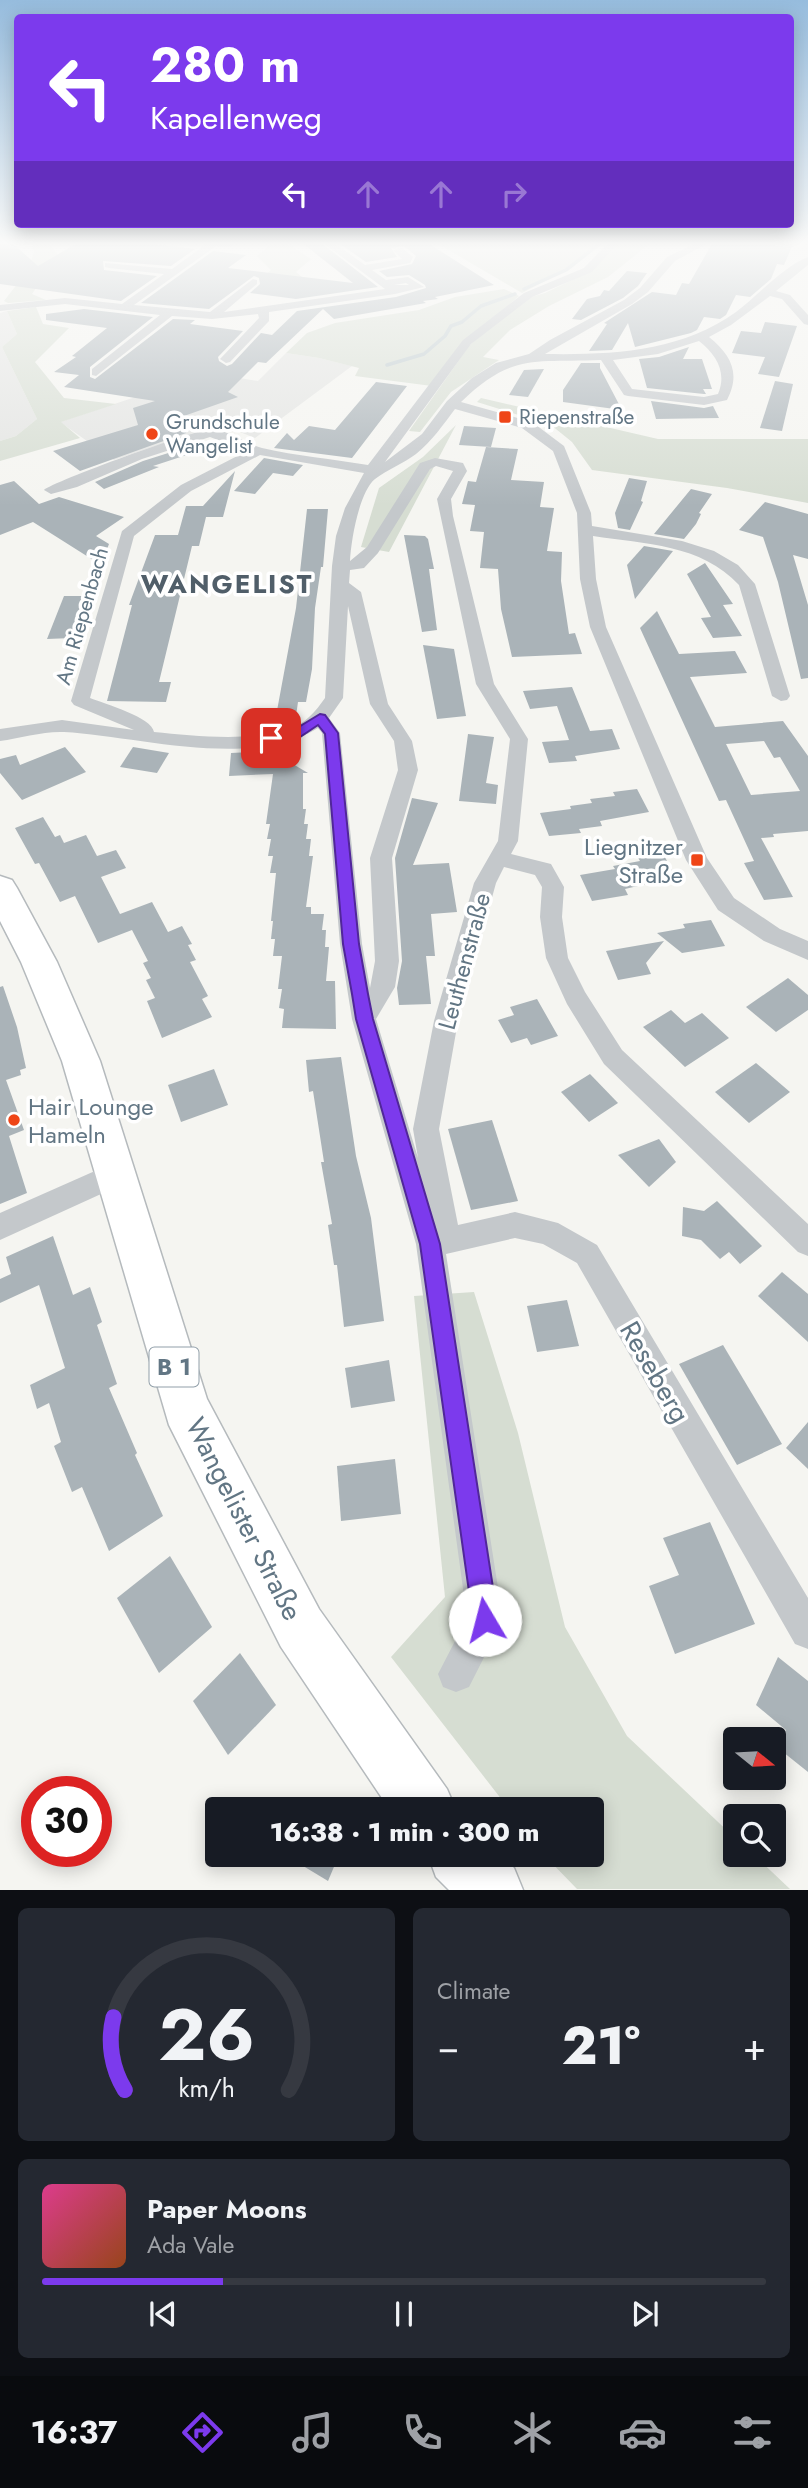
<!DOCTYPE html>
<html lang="en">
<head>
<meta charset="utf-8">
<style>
	:root { --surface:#171b24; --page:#242831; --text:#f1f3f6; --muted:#9ea1a6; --line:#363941; --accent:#7c3aed }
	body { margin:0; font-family:Jost,sans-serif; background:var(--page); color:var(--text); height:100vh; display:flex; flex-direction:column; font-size:26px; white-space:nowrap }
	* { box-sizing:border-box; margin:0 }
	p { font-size:23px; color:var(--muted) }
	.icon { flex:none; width:38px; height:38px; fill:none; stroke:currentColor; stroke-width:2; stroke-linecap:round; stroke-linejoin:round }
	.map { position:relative; height:1890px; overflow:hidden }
	.details { display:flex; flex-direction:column; gap:18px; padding:18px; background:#0d0f14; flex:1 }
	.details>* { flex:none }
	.guide { position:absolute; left:14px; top:14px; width:780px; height:214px; border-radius:7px; box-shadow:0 4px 18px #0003; background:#7c3aed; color:#fff; overflow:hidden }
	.needle { width:46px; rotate:108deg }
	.tools { position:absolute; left:723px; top:1727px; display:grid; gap:14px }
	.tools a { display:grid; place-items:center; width:63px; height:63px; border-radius:7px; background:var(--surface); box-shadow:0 4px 18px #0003; font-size:35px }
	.speed { position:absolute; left:21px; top:1776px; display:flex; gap:14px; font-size:35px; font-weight:700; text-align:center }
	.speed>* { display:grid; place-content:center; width:91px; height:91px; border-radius:50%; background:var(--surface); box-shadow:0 4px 18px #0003; line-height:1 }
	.speed .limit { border:10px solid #d22; background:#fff; color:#111 }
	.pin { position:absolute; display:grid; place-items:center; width:60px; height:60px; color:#fff; margin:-30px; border-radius:14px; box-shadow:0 4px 10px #0006 }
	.me { position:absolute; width:77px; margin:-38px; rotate:352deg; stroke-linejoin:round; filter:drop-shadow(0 0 5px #0008) }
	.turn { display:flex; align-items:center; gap:24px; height:147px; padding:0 21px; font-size:32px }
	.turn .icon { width:91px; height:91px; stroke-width:2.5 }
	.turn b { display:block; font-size:49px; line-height:60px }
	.lanes { display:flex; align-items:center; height:66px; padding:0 21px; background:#0003; justify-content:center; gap:35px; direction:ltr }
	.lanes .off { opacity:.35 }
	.big { font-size:52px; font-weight:800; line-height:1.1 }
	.details .widget { flex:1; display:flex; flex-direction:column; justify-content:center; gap:10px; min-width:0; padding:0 24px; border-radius:10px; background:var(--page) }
	.details .dial { align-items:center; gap:0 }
	.dial svg { height:182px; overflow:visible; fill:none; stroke:var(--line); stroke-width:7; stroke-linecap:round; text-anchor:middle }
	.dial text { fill:var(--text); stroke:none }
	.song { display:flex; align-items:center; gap:21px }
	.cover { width:84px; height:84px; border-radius:10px; background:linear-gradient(135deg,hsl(330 70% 55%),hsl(20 70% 35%)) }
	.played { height:7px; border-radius:4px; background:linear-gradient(90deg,var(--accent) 25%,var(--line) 25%) }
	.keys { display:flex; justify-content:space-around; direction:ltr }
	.heat { display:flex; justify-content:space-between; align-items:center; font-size:38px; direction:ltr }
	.details .tiles { flex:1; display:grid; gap:18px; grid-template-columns:1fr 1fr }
	.widget:last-child { grid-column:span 2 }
	.trip { position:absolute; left:205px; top:1797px; width:399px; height:70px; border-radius:7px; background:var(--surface); box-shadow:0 4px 18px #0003; font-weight:800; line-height:70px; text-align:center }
	.tab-bar { display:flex; height:112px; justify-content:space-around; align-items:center; background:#090b0e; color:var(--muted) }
	.tab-bar .icon { width:49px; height:49px }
	.tab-bar .current { color:var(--accent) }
	.tab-bar b { font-size:32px; color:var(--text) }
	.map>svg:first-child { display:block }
	.built { fill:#e3e4e2 }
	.green { fill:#d6ddd2 }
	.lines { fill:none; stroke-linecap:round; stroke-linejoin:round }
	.stream { stroke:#bbc8cc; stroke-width:3.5 }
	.building { fill:#aab3b8; fill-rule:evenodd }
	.primary-casing { stroke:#b5babd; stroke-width:3 }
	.minor { fill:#c4c8cb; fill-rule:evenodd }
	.primary { fill:#fff; fill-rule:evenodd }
	.route { fill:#7c3aed; stroke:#51269a; stroke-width:2 }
	.poi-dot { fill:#ef4517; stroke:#fff; stroke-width:2.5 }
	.labels { text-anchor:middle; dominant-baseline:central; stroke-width:7; stroke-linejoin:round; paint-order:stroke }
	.far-poi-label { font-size:21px; fill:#627684; stroke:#fff; text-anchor:start }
	.far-street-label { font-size:21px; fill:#627684; stroke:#fff }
	.shield { fill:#fff; stroke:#919fa9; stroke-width:2 }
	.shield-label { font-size:23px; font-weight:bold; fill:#627684 }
	.poi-label { font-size:24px; fill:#627684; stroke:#fff; text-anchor:end }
	.street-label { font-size:24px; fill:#627684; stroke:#fff }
	.far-district-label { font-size:26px; font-weight:bold; letter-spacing:2px; fill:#505e69; stroke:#fff }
	.near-street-label { font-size:28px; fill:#627684; stroke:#fff }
</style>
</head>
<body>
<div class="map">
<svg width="808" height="1890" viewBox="0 0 808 1890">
	<rect width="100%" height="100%" fill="#f5f5f1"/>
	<g class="built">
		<path d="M7 311 17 334 2 347 37 419 16 436 0 441V313Z"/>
		<path d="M286 353 319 358 352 366 255 438 220 424 114 460 60 422 208 373 258 381Z"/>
	</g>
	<g class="green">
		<path d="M30 242H47L63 261 44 276 32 294 46 300 8 303 4 301 28 270 34 252Z"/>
		<path d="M267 242H285L311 259 296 272 309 283 262 278 271 270 257 256 270 245Z"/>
		<path d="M435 242H597L572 267 522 293Z"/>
		<path d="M618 242H652L608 277 549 306 510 330 483 357 499 360 451 392 420 432 409 431 469 346 494 322 531 297 545 293 593 270Z"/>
		<path d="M504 289 519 296 491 321 432 386 355 376 359 368 319 358 286 353 307 333 335 323 419 310 455 297Z"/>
		<path d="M36 307 43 324 69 328 35 362 64 398 116 404 61 422 80 438 0 461V441L16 436 37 419 2 347 17 334 7 311Z"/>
		<path d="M481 398 658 439H808V503L727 488 592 470 572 442 551 425 477 402Z"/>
		<path d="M456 425 389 552 361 547 379 488 423 457Z"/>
		<path d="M474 1292 518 1433 565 1627 627 1736 735 1838V1855H754L790 1889H577L544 1855H592V1810L509 1809 391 1657 445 1597 414 1296Z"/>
	</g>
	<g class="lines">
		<g class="stream">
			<path d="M524 289 566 270 602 242"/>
			<path d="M387 365 424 354 445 336 451 326 462 322 481 306 515 294"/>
		</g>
	</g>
	<g class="building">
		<path d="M0 242H11L38 266 79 242H136L195 249 171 266 103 261 104 270 157 276 121 301 0 284Z"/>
		<path d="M301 242H320L378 287 296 299 250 293 260 284 259 278 254 276 209 309 141 303 213 251 246 255 228 268 353 283Z"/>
		<path d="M337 242H426L494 285 435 297 438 299 423 301 426 303 334 319 323 309 266 363 258 362 228 392 238 397 181 417 195 425 184 429 187 431 186 433 80 471 53 451 138 425 133 408 155 401 64 387 79 375 54 372 76 357 72 356 107 328 46 320V314L84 309 153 317 90 367V377L95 379 173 319 195 320 190 324 243 331 218 357 219 361 227 366 232 364 261 333 272 335 297 311 396 297 426 288 425 285 409 275 387 277 379 271 412 264 416 256 404 246 391 248 397 257 366 262Z"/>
		<path d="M713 242H794L784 265 777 264 771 279 750 297 736 295 726 315 720 319 704 317 697 330 691 333 635 347 628 323 612 350 589 351 607 324 604 323 652 292 676 295 682 283 689 284Z"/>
		<path d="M627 271 647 273 638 286 623 298 581 320 572 319 587 299 600 296 604 290 609 291Z"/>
		<path d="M765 322 797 326 779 377 758 374 765 357 732 353 741 331 761 333Z"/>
		<path d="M689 347 683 359H702L712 389H703L706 394H704L647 388 639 359 659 357Z"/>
		<path d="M581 363H600V368L622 410 563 402V390Z"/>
		<path d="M544 369 528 397 509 395 524 370Z"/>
		<path d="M775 381 793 384 782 431 760 428Z"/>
		<path d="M376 382 407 386 352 458 274 448 287 433 294 440 309 426 335 430Z"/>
		<path d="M651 401 704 408 713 406 719 418 656 419Z"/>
		<path d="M464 426 496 428 491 447 459 445Z"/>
		<path d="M200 443 208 448 153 466 159 467 104 489 95 482 143 461Z"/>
		<path d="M486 447 518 449 511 480 544 482 540 507 554 508 547 551 562 552 561 581 569 634 575 633 582 654 512 657 501 609 498 569 480 568 484 532 470 531 475 505 462 504 468 481 476 482Z"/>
		<path d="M264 458 303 465 293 476 273 473 255 494 234 491Z"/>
		<path d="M235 471 223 517H206L199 546H192L159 682H171L166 702 107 701 132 605H129L155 535H178L186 506H203Z"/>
		<path d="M629 478 647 481 641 501 643 502 630 530 618 528 615 513Z"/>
		<path d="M14 481 39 504 59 497 124 517 96 536 109 544 101 565 33 522 0 535V485Z"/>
		<path d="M691 489 712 494 699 513 701 514 696 524 684 539 654 534Z"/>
		<path d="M765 502 808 514V559L793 555 808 605V678L801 679 778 582 763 537 739 530Z"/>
		<path d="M307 509H328L323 567H321L315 608 312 669 306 702H298L296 716H276L296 608Z"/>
		<path d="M404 535 425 536 428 539 434 569H429L437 630 422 632Z"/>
		<path d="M644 546 673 551 635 599 627 565Z"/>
		<path d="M705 563 733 604 723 605 742 636 713 638 701 618 711 617 687 574Z"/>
		<path d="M64 596H84L72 638 47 639Z"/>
		<path d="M657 611 679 654 735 651 747 673 690 677 715 727 783 721 808 756V831L773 834 774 837 761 838 793 897 764 900 744 863 754 861 726 800 719 801 640 628ZM764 741 774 758 780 757 800 791 751 795 726 744Z"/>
		<path d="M423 645 454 649 466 716 437 719Z"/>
		<path d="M572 687 590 731 612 729 620 749 575 756 577 761 549 763 542 742 569 740 557 706 530 709 523 691Z"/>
		<path d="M468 734 494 737 486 783 498 785 496 804 459 801Z"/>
		<path d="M65 747 86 772 22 800 0 773V759L16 755 20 765Z"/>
		<path d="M133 747 169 753 157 773 120 767Z"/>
		<path d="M271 751 308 773H303V809H306L304 824H308L306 839H311L309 856H313L306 907H311V914H324L322 930H326L325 947H329L326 981H335L336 1029 282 1028 284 1009 279 1008 282 989H278L282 956H273L275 939H271L273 921H271L276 873H270L273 856H268L271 839H267L270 824H266L273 774 229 776 231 753Z"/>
		<path d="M637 789 649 812 600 821 602 826 579 829 581 833 549 836 540 813 571 809 570 806 592 803 590 799 615 796 613 792Z"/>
		<path d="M412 798 438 803 413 865 449 863 457 912 431 914 435 956H426L431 1004 399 1005 397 988 402 961 395 858Z"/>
		<path d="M43 817 55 837 60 835 64 843 86 835 97 856 116 850 126 868 101 877 120 914 152 902 168 932 182 926 192 944 188 945 196 960 190 962 208 996 202 999 212 1017 162 1038 147 1001 155 998 146 980 151 978 143 963 148 961 132 930 98 943 75 896 60 902 39 863 35 864 15 828Z"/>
		<path d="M662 852 676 877 625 889 628 895 592 901 580 875 615 869 613 866 640 861 637 856Z"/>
		<path d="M711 920 725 946 682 953 657 933 685 928 683 924Z"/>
		<path d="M664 941 646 963 651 974 618 980 606 951Z"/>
		<path d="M788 978 808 995V1010L776 1032 746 1007Z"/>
		<path d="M3 986 17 1027 26 1068 20 1070 21 1075 6 1080 24 1130 9 1136 27 1193 0 1204V987Z"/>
		<path d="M537 999 558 1036 531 1045 527 1038 511 1043 498 1020 514 1015 510 1007Z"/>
		<path d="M671 1010 685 1023 702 1013 729 1038 685 1067 643 1027Z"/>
		<path d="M341 1057 356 1156 371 1218 384 1321 344 1327 337 1265H334L328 1225 332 1224 321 1162H324L313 1091 309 1092 306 1060Z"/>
		<path d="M756 1063 790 1092 749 1123 715 1092Z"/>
		<path d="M214 1069 228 1105 181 1122 168 1085Z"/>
		<path d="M590 1074 618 1103 589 1122 561 1092Z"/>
		<path d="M492 1120 518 1201 471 1210 448 1129Z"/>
		<path d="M659 1139 676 1162 649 1187 618 1155Z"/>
		<path d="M717 1201 762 1246 740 1264 729 1252 720 1259 701 1240 682 1236 683 1207 704 1211Z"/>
		<path d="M53 1236 73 1295 90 1287 102 1322 97 1325 117 1384 109 1388 137 1453 135 1455 163 1516 109 1551 82 1487 72 1492 54 1446 61 1442 49 1403 37 1409 30 1385 65 1368 39 1285 0 1303V1279L11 1274 6 1257Z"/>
		<path d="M782 1272 808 1294V1342L758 1296Z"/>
		<path d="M567 1300 579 1346 537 1352 527 1306Z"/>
		<path d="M723 1345 782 1444 737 1465 679 1364Z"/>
		<path d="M389 1360 395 1401 351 1408 345 1368Z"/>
		<path d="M808 1422V1469L786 1448Z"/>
		<path d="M395 1459 401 1514 341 1521 337 1466Z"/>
		<path d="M710 1522 755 1624 675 1654 649 1586 679 1575 663 1538Z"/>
		<path d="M170 1556 212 1627 159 1673 117 1598Z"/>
		<path d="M240 1653 276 1705 228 1755 193 1701Z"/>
		<path d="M778 1657 808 1681V1772L778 1748 786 1730 756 1705Z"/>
		<path d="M285 1855H339L328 1881Z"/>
	</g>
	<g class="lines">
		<g class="primary-casing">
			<g id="primary">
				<path d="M0 876 12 880 17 888 57 962 100 1061 207 1399 319 1609 447 1789 456 1810H390L281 1647 169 1425 62 1061 21 962 0 921Z"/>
				<path d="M428 1855H501L514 1868 523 1890H449L436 1877Z"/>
			</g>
		</g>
		<g class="minor">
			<path d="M209 242 235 244 230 247 216 246 134 305 210 312 253 279 257 280V284L224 312 385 289 322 242H333L365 265 402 259 393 250 402 248 413 257 410 263 372 270 386 280 408 277 424 287 395 294 269 312V321L230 362 226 363 220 359 259 318 258 314 212 319 172 316 96 376 92 375V369L160 315 65 304 0 311V305L65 298 122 304 164 274 109 268 105 267V263L172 269ZM406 283 409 285H394Z"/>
			<path d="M609 242H619L592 272 532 297 471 344 385 462 422 434 447 401 472 378 496 363 529 354 550 340 624 300 640 288 667 257 698 242H710L675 261 648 292 632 304 545 354C612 355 680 352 736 312 757 296 784 266 808 257V265L776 291 790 295 808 315V325L804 324 782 299 770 296 731 325 709 337C731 355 741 373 727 400L704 405 628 396 624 395 601 360C535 363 513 352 461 402L532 422 564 446 591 513 592 526 682 541 714 551 738 565 755 584 790 696 787 700 781 701 772 696 739 585C701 544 645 544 593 536L596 579 606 627 707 858 734 898 780 929 808 941V960L764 941 718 910 686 860 590 627 580 579 577 513 553 451 522 428 455 409C443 425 432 441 416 454 404 463 387 470 375 479 359 492 351 541 350 561L367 547 420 463 435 458 463 463 467 471 451 499 453 516 494 684 528 739 518 841 511 854 551 864 564 887 562 917 568 958 585 992 622 1050 808 1224V1256L798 1252 604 1064 567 1004 546 958 540 917 542 887 535 875 504 867 496 883 458 1021 439 1129 458 1225 515 1212 558 1223 597 1245 808 1598V1649L795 1644 577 1263 543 1244 515 1238 446 1254 503 1620 469 1687 456 1692 443 1687 438 1674 467 1618 416 1244 352 1019 340 944 322 733 318 728C252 770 137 736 64 732 44 731 20 738 0 741V729L62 720 134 730 74 705 71 701 122 531 181 485 247 451 210 437 142 459 77 487 51 494 44 490C52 482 197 429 211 429 228 430 245 443 262 448 296 456 333 459 368 465L463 340 524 293 584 268ZM699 341C717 355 727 373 718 394L704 397 632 389 613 360 658 354ZM260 455 364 473 345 508 336 536 332 566 325 698C316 711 305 724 289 729 249 742 195 736 154 732 152 717 105 704 90 698L134 536 191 491ZM436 466 453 471 437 499 476 684 510 739 498 841 474 883 434 1021 413 1129 418 1158 376 1019 395 987 399 961 392 858 418 770 412 741 388 704 361 592 349 583 350 570 364 568 378 553 430 469ZM348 606 370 704 394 741 398 770 370 858 375 961 370 988 362 944 340 733 329 718 343 698Z"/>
			<path d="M113 1163 123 1166 126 1175 123 1184 0 1240V1213Z"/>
		</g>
		<use href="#primary" class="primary"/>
	</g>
	<linearGradient id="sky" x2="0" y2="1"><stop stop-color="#96bcdd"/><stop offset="0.48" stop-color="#fafaf9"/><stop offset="1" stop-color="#fafaf9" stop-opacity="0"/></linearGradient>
	<rect width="808" height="506" fill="url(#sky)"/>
	<path class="route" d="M320 714 325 715 338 733 359 944 368 994 373 1019 440 1244 498 1620 494 1629 485 1633 477 1629 473 1620 420 1244 356 1019 352 994 343 944 325 734 318 725 300 737 271 742 264 738 266 735 292 731Z"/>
	<g class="poi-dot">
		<rect x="498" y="410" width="14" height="14" rx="3.5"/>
		<circle cx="152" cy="434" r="7"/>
		<rect x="690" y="853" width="14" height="14" rx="3.5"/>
		<circle cx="14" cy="1120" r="7"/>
	</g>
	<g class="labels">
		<g class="far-poi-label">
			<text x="519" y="417">Riepenstraße</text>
			<text x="166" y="422">Grundschule<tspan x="166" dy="24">Wangelist</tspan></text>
		</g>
		<g class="far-street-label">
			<text transform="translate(82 616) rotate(-74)">Am Riepenbach</text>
		</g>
		<rect class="shield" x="149.5" y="1347.5" width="49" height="39" rx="5"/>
		<g class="shield-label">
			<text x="174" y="1367">B 1</text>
		</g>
		<g class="poi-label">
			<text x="683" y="846">Liegnitzer<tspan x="683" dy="28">Straße</tspan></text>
			<text x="28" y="1106" text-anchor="start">Hair Lounge<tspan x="28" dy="28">Hameln</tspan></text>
		</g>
		<g class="street-label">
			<text transform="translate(464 961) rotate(-75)">Leuthenstraße</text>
		</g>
		<g class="far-district-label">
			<text x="227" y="584">WANGELIST</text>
		</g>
		<g class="near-street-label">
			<text transform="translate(655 1372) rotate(60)">Reseberg</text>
			<text transform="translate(244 1519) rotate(63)">Wangelister Straße</text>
		</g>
	</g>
</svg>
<div class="tools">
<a><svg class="needle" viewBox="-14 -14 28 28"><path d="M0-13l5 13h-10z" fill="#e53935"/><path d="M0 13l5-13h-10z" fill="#9ea1a6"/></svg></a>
<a><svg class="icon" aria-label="search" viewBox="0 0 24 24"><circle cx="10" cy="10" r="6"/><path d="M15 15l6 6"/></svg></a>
</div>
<div class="speed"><div class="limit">30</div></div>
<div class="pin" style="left:271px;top:738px;background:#d93025"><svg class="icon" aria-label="arrive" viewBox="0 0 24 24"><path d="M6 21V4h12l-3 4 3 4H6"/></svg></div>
<svg class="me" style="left:485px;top:1620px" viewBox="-20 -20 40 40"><circle r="19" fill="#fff"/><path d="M0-13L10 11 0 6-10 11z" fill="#7c3aed"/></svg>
<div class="trip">16:38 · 1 min · 300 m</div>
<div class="guide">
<div class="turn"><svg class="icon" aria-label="left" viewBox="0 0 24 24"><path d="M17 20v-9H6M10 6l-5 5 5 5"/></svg><div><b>280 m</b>Kapellenweg</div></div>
<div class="lanes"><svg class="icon" aria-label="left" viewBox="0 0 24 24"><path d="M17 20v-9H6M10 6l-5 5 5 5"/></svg><svg class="icon off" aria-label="ahead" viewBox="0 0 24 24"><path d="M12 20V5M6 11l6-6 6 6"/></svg><svg class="icon off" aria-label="ahead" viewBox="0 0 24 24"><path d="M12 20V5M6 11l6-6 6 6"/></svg><svg class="icon off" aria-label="right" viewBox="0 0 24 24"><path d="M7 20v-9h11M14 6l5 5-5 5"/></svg></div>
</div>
</div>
<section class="details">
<div class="tiles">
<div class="widget dial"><svg viewBox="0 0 100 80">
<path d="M14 69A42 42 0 1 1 86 69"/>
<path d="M14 69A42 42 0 0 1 9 37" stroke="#7c3aed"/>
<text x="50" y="56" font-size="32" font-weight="700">26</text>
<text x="50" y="72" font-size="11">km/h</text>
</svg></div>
<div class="widget"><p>Climate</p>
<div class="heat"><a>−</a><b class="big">21°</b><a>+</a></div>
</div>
<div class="widget">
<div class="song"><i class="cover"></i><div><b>Paper Moons</b><p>Ada Vale</p></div></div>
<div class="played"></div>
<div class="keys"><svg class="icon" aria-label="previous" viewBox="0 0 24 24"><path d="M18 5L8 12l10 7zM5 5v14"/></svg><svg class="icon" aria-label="pause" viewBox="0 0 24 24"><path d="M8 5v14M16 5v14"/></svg><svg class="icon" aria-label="next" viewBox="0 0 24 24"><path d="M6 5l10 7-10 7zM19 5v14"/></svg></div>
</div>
</div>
</section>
<nav class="tab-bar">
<b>16:37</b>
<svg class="icon current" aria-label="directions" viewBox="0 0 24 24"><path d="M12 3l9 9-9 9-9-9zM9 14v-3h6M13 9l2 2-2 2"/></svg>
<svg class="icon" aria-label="music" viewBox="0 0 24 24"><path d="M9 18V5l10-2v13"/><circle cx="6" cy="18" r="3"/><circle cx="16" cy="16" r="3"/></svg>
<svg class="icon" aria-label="phone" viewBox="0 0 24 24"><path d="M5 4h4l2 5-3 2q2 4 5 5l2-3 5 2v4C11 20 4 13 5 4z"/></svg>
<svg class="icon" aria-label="climate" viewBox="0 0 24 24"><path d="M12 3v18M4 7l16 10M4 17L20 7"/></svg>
<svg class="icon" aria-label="car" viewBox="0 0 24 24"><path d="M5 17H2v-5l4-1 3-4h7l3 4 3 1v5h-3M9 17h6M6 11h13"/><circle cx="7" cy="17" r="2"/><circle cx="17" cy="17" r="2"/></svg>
<svg class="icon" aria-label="filters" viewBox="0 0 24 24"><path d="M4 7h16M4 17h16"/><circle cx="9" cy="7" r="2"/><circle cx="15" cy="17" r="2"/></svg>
</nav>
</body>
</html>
